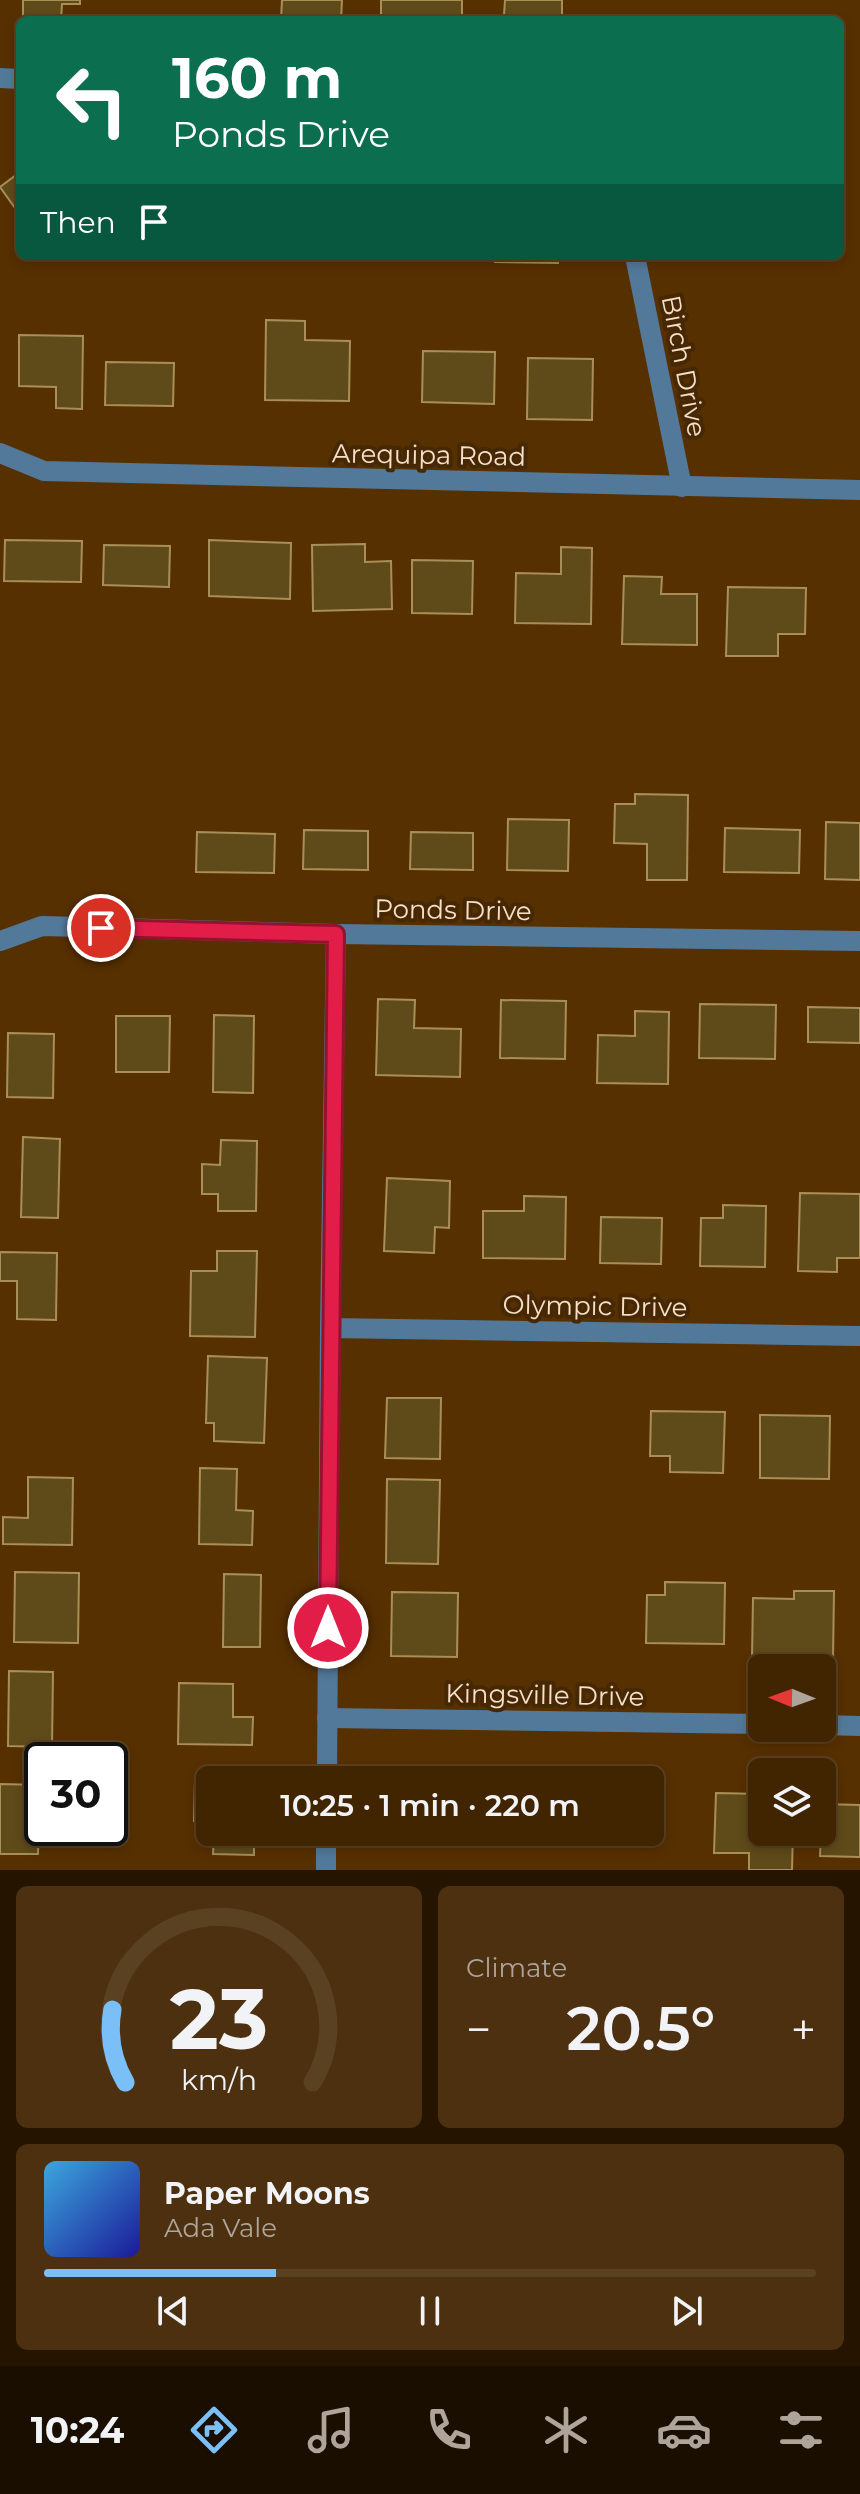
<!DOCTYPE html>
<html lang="en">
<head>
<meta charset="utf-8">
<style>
	:root { --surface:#412400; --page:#4c300f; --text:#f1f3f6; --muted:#aea499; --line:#5a4122; --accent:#7abff8 }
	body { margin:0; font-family:Montserrat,sans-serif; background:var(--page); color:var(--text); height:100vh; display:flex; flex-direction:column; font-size:30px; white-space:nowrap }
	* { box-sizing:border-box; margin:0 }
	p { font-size:26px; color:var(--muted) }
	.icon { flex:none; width:44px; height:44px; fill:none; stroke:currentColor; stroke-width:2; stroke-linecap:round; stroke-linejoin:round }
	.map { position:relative; height:1870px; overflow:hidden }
	.drawer { display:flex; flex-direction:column; gap:16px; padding:16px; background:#241400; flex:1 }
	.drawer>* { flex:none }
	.banner { position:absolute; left:16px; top:16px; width:828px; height:244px; border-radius:12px; box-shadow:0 4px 12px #0003,0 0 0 2px var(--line); background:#0b6e4f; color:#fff; overflow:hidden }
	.needle { width:52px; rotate:271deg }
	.fabs { position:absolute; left:748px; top:1654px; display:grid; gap:16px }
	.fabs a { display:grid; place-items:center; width:88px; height:88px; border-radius:12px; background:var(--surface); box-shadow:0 4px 12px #0003,0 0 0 2px var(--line); font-size:40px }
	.speed { position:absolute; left:24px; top:1742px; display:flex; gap:16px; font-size:40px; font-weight:700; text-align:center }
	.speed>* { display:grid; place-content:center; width:104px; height:104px; border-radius:50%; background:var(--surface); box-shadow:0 4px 12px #0003,0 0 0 2px var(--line); line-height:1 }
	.speed .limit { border:4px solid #111; border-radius:12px; background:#fff; color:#111 }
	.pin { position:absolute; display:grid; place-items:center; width:68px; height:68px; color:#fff; margin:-34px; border:4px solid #fff; border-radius:50%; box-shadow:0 2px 8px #0007 }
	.me { position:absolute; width:88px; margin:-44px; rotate:0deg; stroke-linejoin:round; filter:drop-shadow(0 0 6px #0008) }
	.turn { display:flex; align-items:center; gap:28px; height:168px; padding:0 24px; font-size:36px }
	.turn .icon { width:104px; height:104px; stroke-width:2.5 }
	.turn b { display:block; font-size:56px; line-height:68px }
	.then { display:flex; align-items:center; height:76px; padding:0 24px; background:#0003; gap:16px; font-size:30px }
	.big { font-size:60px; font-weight:600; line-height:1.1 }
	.drawer .widget { flex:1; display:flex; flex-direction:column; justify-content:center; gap:12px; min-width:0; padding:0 28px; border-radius:12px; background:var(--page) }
	.drawer .dial { align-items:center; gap:0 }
	.dial svg { height:208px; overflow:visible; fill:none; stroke:var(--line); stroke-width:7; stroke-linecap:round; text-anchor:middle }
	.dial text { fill:var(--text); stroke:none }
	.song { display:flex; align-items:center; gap:24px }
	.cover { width:96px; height:96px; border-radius:12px; background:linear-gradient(135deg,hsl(200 70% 55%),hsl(240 70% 35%)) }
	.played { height:8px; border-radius:4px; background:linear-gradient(90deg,var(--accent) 30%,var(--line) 30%) }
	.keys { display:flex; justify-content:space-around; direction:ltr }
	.heat { display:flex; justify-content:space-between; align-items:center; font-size:44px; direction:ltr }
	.drawer .tiles { flex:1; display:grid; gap:16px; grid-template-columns:1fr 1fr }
	.widget:last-child { grid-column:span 2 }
	.trip { position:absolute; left:196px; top:1766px; width:468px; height:80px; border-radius:12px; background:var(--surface); box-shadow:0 4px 12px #0003,0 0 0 2px var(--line); font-weight:600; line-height:80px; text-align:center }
	.tabs { display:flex; height:128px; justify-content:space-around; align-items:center; background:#1a0e00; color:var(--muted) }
	.tabs .icon { width:56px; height:56px }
	.tabs .selected { color:var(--accent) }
	.tabs b { font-size:36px; color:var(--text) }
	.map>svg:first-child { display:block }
	.building { fill:#5f4a19; stroke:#a98f57; stroke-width:2 }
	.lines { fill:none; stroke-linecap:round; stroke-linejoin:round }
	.minor { stroke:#53799a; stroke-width:20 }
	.route-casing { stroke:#92132f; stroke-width:20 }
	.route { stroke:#e11d48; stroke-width:14 }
	.labels { text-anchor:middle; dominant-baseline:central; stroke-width:8; stroke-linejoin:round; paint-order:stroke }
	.street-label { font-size:26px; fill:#f7dfc8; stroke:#462805 }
</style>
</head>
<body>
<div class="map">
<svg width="860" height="1870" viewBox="0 0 860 1870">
	<rect width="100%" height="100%" fill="#573000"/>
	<g class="building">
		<path d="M23 0H80V4H62L61 20H23Z"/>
		<path d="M282 0H342L341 20H281Z"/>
		<rect x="381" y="0" width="81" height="20"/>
		<path d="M505 0H562V16L504 15Z"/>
		<path d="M20 172V215L0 187Z"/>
		<path d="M495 256H558V263L495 262Z"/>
		<path d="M266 320 305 321V340L350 341 349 401 265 400Z"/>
		<path d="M19 335 83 336 82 409 56 408V387L19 386Z"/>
		<path d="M423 351 495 352 494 404 422 402Z"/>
		<path d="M528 358 593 359 592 420 527 419Z"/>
		<path d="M106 362 174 363 173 406 105 405Z"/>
		<path d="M5 540 82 541 81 582 4 581Z"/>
		<path d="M209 540 291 543 290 599 209 596Z"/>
		<path d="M365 544V562L391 561 392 609 313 611 312 545Z"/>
		<path d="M104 545 170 546 169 587 103 585Z"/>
		<path d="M561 547 592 548 591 624 515 623 516 573 561 574Z"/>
		<path d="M412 560 473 561 472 614 412 613Z"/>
		<path d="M624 576 662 577 661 594H697V645L622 644Z"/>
		<path d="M728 587 806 588 805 634H778V656H726Z"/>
		<path d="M635 794 688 795 687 880H647V844L614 843 615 804H635Z"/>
		<path d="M508 819 569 820 568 871 507 870Z"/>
		<path d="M826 822 860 823V880L825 879Z"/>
		<path d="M725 828 800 830 799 873 724 872Z"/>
		<path d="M304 830 368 831V870L303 869Z"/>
		<path d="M197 832 275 834 274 873 196 872Z"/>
		<path d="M411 832 473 833V870L410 869Z"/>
		<path d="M378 999 415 1000 414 1028 461 1029 460 1077 376 1075Z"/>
		<path d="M501 1000 566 1001 565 1059 500 1058Z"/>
		<path d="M700 1004 776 1005 775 1059 699 1058Z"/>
		<path d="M808 1007 860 1008V1043L808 1042Z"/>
		<path d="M635 1011 669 1012 668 1084 597 1083 598 1035 635 1036Z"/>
		<path d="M214 1015 254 1016 253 1093 213 1092Z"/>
		<path d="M116 1016H170L169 1072H116Z"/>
		<path d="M8 1033 54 1034 53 1098 7 1097Z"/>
		<path d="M23 1137 60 1139 58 1218 21 1217Z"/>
		<path d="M221 1140 257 1141 256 1211H218V1194H202V1164L220 1165Z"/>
		<path d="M387 1178 450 1181 449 1228 435 1227 434 1253 384 1251Z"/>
		<path d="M800 1193 860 1194V1258H837V1272L798 1271Z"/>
		<path d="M524 1196 566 1197 565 1259 483 1258V1211H524Z"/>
		<path d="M723 1205 766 1206 765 1267 700 1266 701 1218H723Z"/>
		<path d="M601 1217 662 1218 661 1264 600 1263Z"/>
		<path d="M217 1251H257L255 1337 190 1336 191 1271H217Z"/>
		<path d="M0 1252 57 1253 56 1320 17 1319V1281H0Z"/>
		<path d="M208 1356 267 1358 264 1443 214 1441V1423H206Z"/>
		<path d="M387 1398H441L440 1459 385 1458Z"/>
		<path d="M651 1411 725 1412 723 1473 670 1472V1456H650Z"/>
		<path d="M760 1415 830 1416 829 1479 760 1478Z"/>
		<path d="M200 1468 237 1469 236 1510 253 1511 252 1545 199 1544Z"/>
		<path d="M28 1477 73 1478 72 1545 3 1544V1517L28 1518Z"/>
		<path d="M387 1479 440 1480 438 1564 386 1563Z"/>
		<path d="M15 1572 79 1573 78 1643 14 1642Z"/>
		<path d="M224 1574 261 1575 260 1647H223Z"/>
		<path d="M665 1582 725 1583 724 1644 646 1643 647 1595H665Z"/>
		<path d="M794 1591H834L833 1660 752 1658 753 1598 794 1599Z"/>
		<path d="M392 1592 458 1593 457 1657 391 1656Z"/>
		<path d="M9 1671 53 1672 52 1747 8 1746Z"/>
		<path d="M179 1683 233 1684V1717H253L252 1745 178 1744Z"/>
		<path d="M195 1780H218H210V1822L194 1821Z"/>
		<path d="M0 1784 40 1785 38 1854H0Z"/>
		<path d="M716 1793 762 1794V1832H793L792 1870H749V1853H714Z"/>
		<path d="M822 1804 860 1805V1857L820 1856Z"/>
		<path d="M214 1832H254V1855L213 1854Z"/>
	</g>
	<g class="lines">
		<g class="minor">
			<path d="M0 78 20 79"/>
			<path d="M635 256 682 487"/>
			<path d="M0 453 44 471 860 490"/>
			<path d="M0 941 42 926 336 934 860 941"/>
			<path d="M330 1328 860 1336"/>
			<path d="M327 1718 762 1724"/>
			<path d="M822 1725 860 1726"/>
			<path d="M327 1780 330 1328 336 934"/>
			<path d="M326 1870V1832"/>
		</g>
	</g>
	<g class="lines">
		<g class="route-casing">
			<path id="route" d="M101 928 336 934 328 1628"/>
		</g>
		<use href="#route" class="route"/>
	</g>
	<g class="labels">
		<g class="street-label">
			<text transform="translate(684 366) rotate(79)">Birch Drive</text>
			<text transform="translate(429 455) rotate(1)">Arequipa Road</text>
			<text transform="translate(453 910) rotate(1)">Ponds Drive</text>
			<text transform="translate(595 1306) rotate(1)">Olympic Drive</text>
			<text transform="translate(545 1695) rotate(1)">Kingsville Drive</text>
		</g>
	</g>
</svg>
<div class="fabs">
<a><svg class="needle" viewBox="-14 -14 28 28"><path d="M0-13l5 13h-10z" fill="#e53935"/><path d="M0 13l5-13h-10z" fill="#aea499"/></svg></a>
<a><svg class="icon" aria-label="layers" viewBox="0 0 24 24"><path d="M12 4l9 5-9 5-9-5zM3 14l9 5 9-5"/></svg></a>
</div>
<div class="speed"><div class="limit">30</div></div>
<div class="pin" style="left:101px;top:928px;background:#d93025"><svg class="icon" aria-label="arrive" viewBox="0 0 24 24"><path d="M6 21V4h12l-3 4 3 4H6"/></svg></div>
<svg class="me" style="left:328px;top:1628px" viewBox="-20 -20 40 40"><circle r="17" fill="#e11d48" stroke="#fff" stroke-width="3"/><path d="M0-11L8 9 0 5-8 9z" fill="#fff"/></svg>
<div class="trip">10:25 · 1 min · 220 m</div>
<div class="banner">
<div class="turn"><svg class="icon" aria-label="left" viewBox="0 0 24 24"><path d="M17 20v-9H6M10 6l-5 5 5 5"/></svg><div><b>160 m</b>Ponds Drive</div></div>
<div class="then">Then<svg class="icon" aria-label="arrive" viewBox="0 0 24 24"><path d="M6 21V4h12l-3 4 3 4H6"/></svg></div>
</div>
</div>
<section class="drawer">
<div class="tiles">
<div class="widget dial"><svg viewBox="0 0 100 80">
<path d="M14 69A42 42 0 1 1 86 69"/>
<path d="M14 69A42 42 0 0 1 9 41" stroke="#7abff8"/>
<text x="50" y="56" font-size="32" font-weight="700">23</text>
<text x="50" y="72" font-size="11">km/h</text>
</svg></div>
<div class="widget"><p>Climate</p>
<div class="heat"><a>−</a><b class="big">20.5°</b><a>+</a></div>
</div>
<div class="widget">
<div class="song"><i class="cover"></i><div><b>Paper Moons</b><p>Ada Vale</p></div></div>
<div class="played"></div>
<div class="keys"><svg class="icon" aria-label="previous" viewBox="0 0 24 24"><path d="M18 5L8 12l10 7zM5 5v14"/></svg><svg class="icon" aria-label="pause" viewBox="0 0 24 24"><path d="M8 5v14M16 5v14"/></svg><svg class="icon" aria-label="next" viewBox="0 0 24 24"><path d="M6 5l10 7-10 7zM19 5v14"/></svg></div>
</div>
</div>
</section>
<nav class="tabs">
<b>10:24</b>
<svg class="icon selected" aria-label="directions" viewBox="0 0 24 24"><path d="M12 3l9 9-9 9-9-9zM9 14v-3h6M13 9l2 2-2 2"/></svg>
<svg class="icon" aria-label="music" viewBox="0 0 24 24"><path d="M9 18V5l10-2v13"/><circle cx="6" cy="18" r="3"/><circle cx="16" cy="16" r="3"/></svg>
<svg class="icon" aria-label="phone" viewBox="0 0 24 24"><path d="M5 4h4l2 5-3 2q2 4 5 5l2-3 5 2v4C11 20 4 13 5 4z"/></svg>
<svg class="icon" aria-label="climate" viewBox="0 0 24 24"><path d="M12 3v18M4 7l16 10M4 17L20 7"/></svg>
<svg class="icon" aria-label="car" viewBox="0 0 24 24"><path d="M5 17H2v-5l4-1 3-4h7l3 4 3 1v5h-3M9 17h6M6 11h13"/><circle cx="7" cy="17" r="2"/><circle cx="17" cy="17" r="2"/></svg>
<svg class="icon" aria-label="filters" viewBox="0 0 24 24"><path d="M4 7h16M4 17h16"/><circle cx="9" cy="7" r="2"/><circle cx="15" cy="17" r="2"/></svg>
</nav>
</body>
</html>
